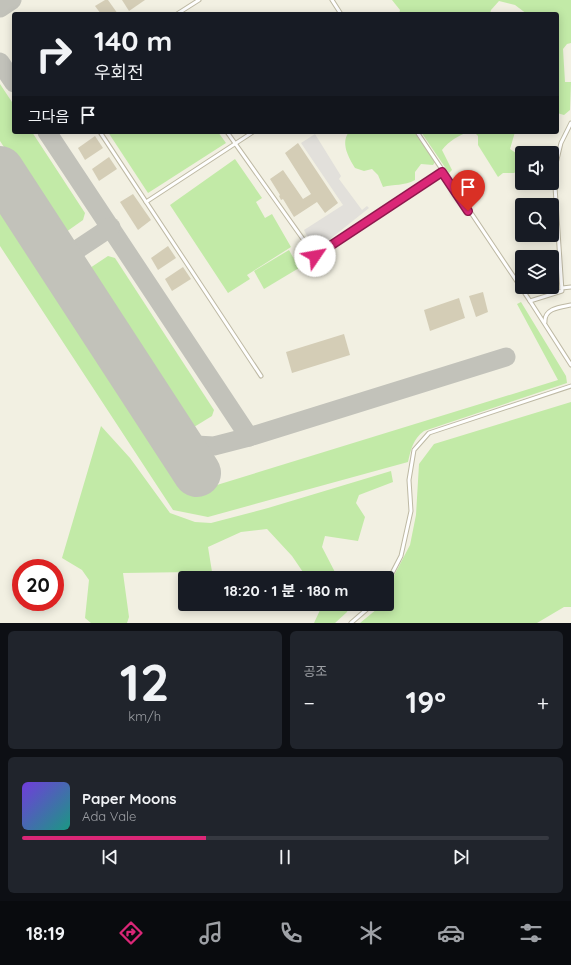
<!DOCTYPE html>
<html lang="ko">
<head>
<meta charset="utf-8">
<style>
	:root { --surface:#171b24; --page:#20242c; --text:#f1f3f6; --muted:#9ea1a6; --line:#363941; --accent:#db2777 }
	body { margin:0; font-family:Quicksand,"Noto Sans KR",sans-serif; background:var(--page); color:var(--text); height:100vh; display:flex; flex-direction:column; font-size:15px; white-space:nowrap }
	* { box-sizing:border-box; margin:0 }
	p { font-size:13px; color:var(--muted) }
	.icon { flex:none; width:22px; height:22px; fill:none; stroke:currentColor; stroke-width:2; stroke-linecap:round; stroke-linejoin:round }
	.map { position:relative; height:623px; overflow:hidden }
	.panel { display:flex; flex-direction:column; gap:8px; padding:8px; background:#0d0f14; flex:1 }
	.panel>* { flex:none }
	.guide { position:absolute; left:12px; top:12px; width:547px; height:122px; border-radius:4px; box-shadow:0 2px 10px #0003; background:#171b24; color:var(--text); overflow:hidden }
	.buttons { position:absolute; left:515px; top:146px; display:grid; gap:8px }
	.buttons a { display:grid; place-items:center; width:44px; height:44px; border-radius:4px; background:var(--surface); box-shadow:0 2px 10px #0003; font-size:20px }
	.speed { position:absolute; left:12px; top:559px; display:flex; gap:8px; font-size:20px; font-weight:700; text-align:center }
	.speed>* { display:grid; place-content:center; width:52px; height:52px; border-radius:50%; background:var(--surface); box-shadow:0 2px 10px #0003; line-height:1 }
	.speed .limit { border:6px solid #d22; background:#fff; color:#111 }
	.pin { position:absolute; display:grid; place-items:center; width:34px; height:34px; color:#fff; margin:-41px -17px; border-radius:50% 50% 50% 0; rotate:-45deg; box-shadow:0 0 4px #0007 }
	.pin .icon { rotate:45deg }
	.me { position:absolute; width:44px; margin:-22px; rotate:57deg; stroke-linejoin:round; filter:drop-shadow(0 0 3px #0008) }
	.turn { display:flex; align-items:center; gap:14px; height:84px; padding:0 16px; font-size:18px }
	.turn .icon { width:52px; height:52px; stroke-width:2.5 }
	.turn b { display:block; font-size:28px; line-height:34px }
	.then { display:flex; align-items:center; height:38px; padding:0 16px; background:#0003; gap:8px; font-size:15px }
	.big { font-size:30px; font-weight:700; line-height:1.1 }
	.panel .card { flex:1; display:flex; flex-direction:column; justify-content:center; gap:6px; min-width:0; padding:0 14px; border-radius:6px; background:var(--page) }
	.panel .dial { align-items:center; gap:0 }
	.dial b { font-size:52px; line-height:1 }
	.song { display:flex; align-items:center; gap:12px }
	.cover { width:48px; height:48px; border-radius:6px; background:linear-gradient(135deg,hsl(260 70% 55%),hsl(170 70% 35%)) }
	.played { height:4px; border-radius:2px; background:linear-gradient(90deg,var(--accent) 35%,var(--line) 35%) }
	.keys { display:flex; justify-content:space-around; direction:ltr }
	.heat { display:flex; justify-content:space-between; align-items:center; font-size:22px; direction:ltr }
	.panel .tiles { flex:1; display:grid; gap:8px; grid-template-columns:1fr 1fr }
	.card:last-child { grid-column:span 2 }
	.trip { position:absolute; left:178px; top:571px; width:216px; height:40px; border-radius:4px; background:var(--surface); box-shadow:0 2px 10px #0003; font-weight:700; line-height:40px; text-align:center }
	.dock { display:flex; height:64px; justify-content:space-around; align-items:center; background:#090b0e; color:var(--muted) }
	.dock .icon { width:28px; height:28px }
	.dock .on { color:var(--accent) }
	.dock b { font-size:18px; color:var(--text) }
	.map>svg:first-child { display:block }
	.green { fill:#c2eaa7 }
	.parking { fill:#e2e0db }
	.lines { fill:none; stroke-linecap:round; stroke-linejoin:round }
	.taxiway { stroke:#c2c2ba; stroke-width:19 }
	.runway { stroke:#c2c2ba; stroke-width:48 }
	.building { fill:#d4cdb6 }
	.lane-casing { stroke:#beb9a4; stroke-width:5 }
	.lane { stroke:#fff; stroke-width:3 }
	.route-casing { stroke:#8e194d; stroke-width:10 }
	.route { stroke:#db2777; stroke-width:7 }
</style>
</head>
<body>
<div class="map">
<svg width="571" height="623" viewBox="0 0 571 623">
	<rect width="100%" height="100%" fill="#f2f0e2"/>
	<g class="green">
		<path d="M392 0H571V43L567 44 563 49 565 82H571L570 110 564 115 557 113V14H527L515 5 499 1 491 10 490 14H399L400 10Z"/>
		<path d="M0 84 14 105V132H32L85 213 83 220 66 232 59 230 0 141Z"/>
		<path d="M108 132H218L226 143 148 193Z"/>
		<path d="M349 132H414L435 162 433 165 421 164 415 172V180C404 186 394 184 383 187L378 175 372 169 364 171 355 168C349 158 340 143 349 132Z"/>
		<path d="M421 132H469C459 135 449 141 442 150L452 170 449 173Z"/>
		<path d="M474 132H515L510 149 522 157V171L521 169 514 173H503L498 177 478 145V136Z"/>
		<path d="M235 159 262 198 256 202 265 218 272 214 291 247 247 275 250 279 228 293 170 205Z"/>
		<path d="M0 199 194 492 558 380 517 304 521 302 566 376 567 383 424 431C413 439 411 449 408 462L208 517 173 510 0 246Z"/>
		<path d="M289 250 299 268 264 289 254 271Z"/>
		<path d="M108 256 115 258 214 410 212 416 194 427 187 424 88 274 90 268Z"/>
		<path d="M571 402V607H564L537 623H360L377 609 379 604H387V589L410 545 416 515 419 464 434 444Z"/>
		<path d="M101 426 130 458 170 513 195 522 211 523 268 508 391 471 393 482 359 495 356 503 365 517 358 541 325 536 322 547 338 578H307L292 556 267 529 241 532 208 547 213 578H197L193 572 123 573 129 617 127 623H91L85 618 89 580 82 570 62 558Z"/>
		<path d="M319 604H350L347 612 335 623H314L321 608Z"/>
	</g>
	<path class="parking" d="M315 134 341 176 339 179 362 210 367 206 369 208 315 251 304 230 343 205 301 143Z"/>
	<g class="lines">
		<g class="taxiway">
			<path d="M0 8 12 0"/>
			<path d="M0 62 14 83"/>
			<path d="M47 132 249 437"/>
			<path d="M60 261 111 227"/>
			<path d="M178 444 214 446 249 437 506 357"/>
		</g>
		<path class="runway" d="M0 170 197 473"/>
	</g>
	<g class="building">
		<path d="M105 0H108L118 14H101L95 6Z"/>
		<path d="M122 0H145L129 11Z"/>
		<path d="M95 136 103 148 85 160 78 148Z"/>
		<path d="M298 143 338 203 325 213 317 202 294 217 283 199 281 200 279 196 280 195 270 179 283 170 303 199 311 194 285 153Z"/>
		<path d="M109 157 117 169 99 181 92 169Z"/>
		<path d="M133 194 151 220 138 230 120 202Z"/>
		<path d="M168 246 176 258 158 270 151 258Z"/>
		<path d="M183 267 191 279 172 291 165 279Z"/>
		<path d="M483 292 488 312 476 317 469 296Z"/>
		<path d="M459 298 465 318 430 331 424 310Z"/>
		<path d="M344 334 350 355 292 373 286 352Z"/>
	</g>
	<g class="lines">
		<g class="lane-casing">
			<g id="lane">
				<path d="M332 0 341 14"/>
				<path d="M177 14 199 0"/>
				<path d="M571 123 561 143 554 172 562 291 530 301 571 365"/>
				<path d="M100 132 261 376"/>
				<path d="M227 132 315 256 442 172"/>
				<path d="M417 132 530 301"/>
				<path d="M146 202 253 132"/>
				<path d="M562 288 571 287"/>
				<path d="M545 322C544 308 561 307 571 305"/>
				<path d="M387 583 401 556 411 511 409 480 414 450 429 433 571 386"/>
				<path d="M351 623 373 604"/>
			</g>
		</g>
		<use href="#lane" class="lane"/>
	</g>
	<g class="lines">
		<g class="route-casing">
			<path id="route" d="M315 256 442 172 468 211"/>
		</g>
		<use href="#route" class="route"/>
	</g>
</svg>
<div class="buttons">
<a><svg class="icon" aria-label="sound" viewBox="0 0 24 24"><path d="M4 9h4l5-4v14l-5-4H4zM17 9q2 3 0 6"/></svg></a>
<a><svg class="icon" aria-label="search" viewBox="0 0 24 24"><circle cx="10" cy="10" r="6"/><path d="M15 15l6 6"/></svg></a>
<a><svg class="icon" aria-label="layers" viewBox="0 0 24 24"><path d="M12 4l9 5-9 5-9-5zM3 14l9 5 9-5"/></svg></a>
</div>
<div class="speed"><div class="limit">20</div></div>
<div class="pin" style="left:468px;top:211px;background:#d93025"><svg class="icon" aria-label="arrive" viewBox="0 0 24 24"><path d="M6 21V4h12l-3 4 3 4H6"/></svg></div>
<svg class="me" style="left:315px;top:256px" viewBox="-20 -20 40 40"><circle r="19" fill="#fff"/><path d="M0-13L10 11 0 6-10 11z" fill="#db2777"/></svg>
<div class="trip">18:20 · 1 분 · 180 m</div>
<div class="guide">
<div class="turn"><svg class="icon" aria-label="right" viewBox="0 0 24 24"><path d="M7 20v-9h11M14 6l5 5-5 5"/></svg><div><b>140 m</b>우회전</div></div>
<div class="then">그다음<svg class="icon" aria-label="arrive" viewBox="0 0 24 24"><path d="M6 21V4h12l-3 4 3 4H6"/></svg></div>
</div>
</div>
<section class="panel">
<div class="tiles">
<div class="card dial"><b>12</b><p>km/h</p></div>
<div class="card"><p>공조</p>
<div class="heat"><a>−</a><b class="big">19°</b><a>+</a></div>
</div>
<div class="card">
<div class="song"><i class="cover"></i><div><b>Paper Moons</b><p>Ada Vale</p></div></div>
<div class="played"></div>
<div class="keys"><svg class="icon" aria-label="previous" viewBox="0 0 24 24"><path d="M18 5L8 12l10 7zM5 5v14"/></svg><svg class="icon" aria-label="pause" viewBox="0 0 24 24"><path d="M8 5v14M16 5v14"/></svg><svg class="icon" aria-label="next" viewBox="0 0 24 24"><path d="M6 5l10 7-10 7zM19 5v14"/></svg></div>
</div>
</div>
</section>
<nav class="dock">
<b>18:19</b>
<svg class="icon on" aria-label="directions" viewBox="0 0 24 24"><path d="M12 3l9 9-9 9-9-9zM9 14v-3h6M13 9l2 2-2 2"/></svg>
<svg class="icon" aria-label="music" viewBox="0 0 24 24"><path d="M9 18V5l10-2v13"/><circle cx="6" cy="18" r="3"/><circle cx="16" cy="16" r="3"/></svg>
<svg class="icon" aria-label="phone" viewBox="0 0 24 24"><path d="M5 4h4l2 5-3 2q2 4 5 5l2-3 5 2v4C11 20 4 13 5 4z"/></svg>
<svg class="icon" aria-label="climate" viewBox="0 0 24 24"><path d="M12 3v18M4 7l16 10M4 17L20 7"/></svg>
<svg class="icon" aria-label="car" viewBox="0 0 24 24"><path d="M5 17H2v-5l4-1 3-4h7l3 4 3 1v5h-3M9 17h6M6 11h13"/><circle cx="7" cy="17" r="2"/><circle cx="17" cy="17" r="2"/></svg>
<svg class="icon" aria-label="filters" viewBox="0 0 24 24"><path d="M4 7h16M4 17h16"/><circle cx="9" cy="7" r="2"/><circle cx="15" cy="17" r="2"/></svg>
</nav>
</body>
</html>
